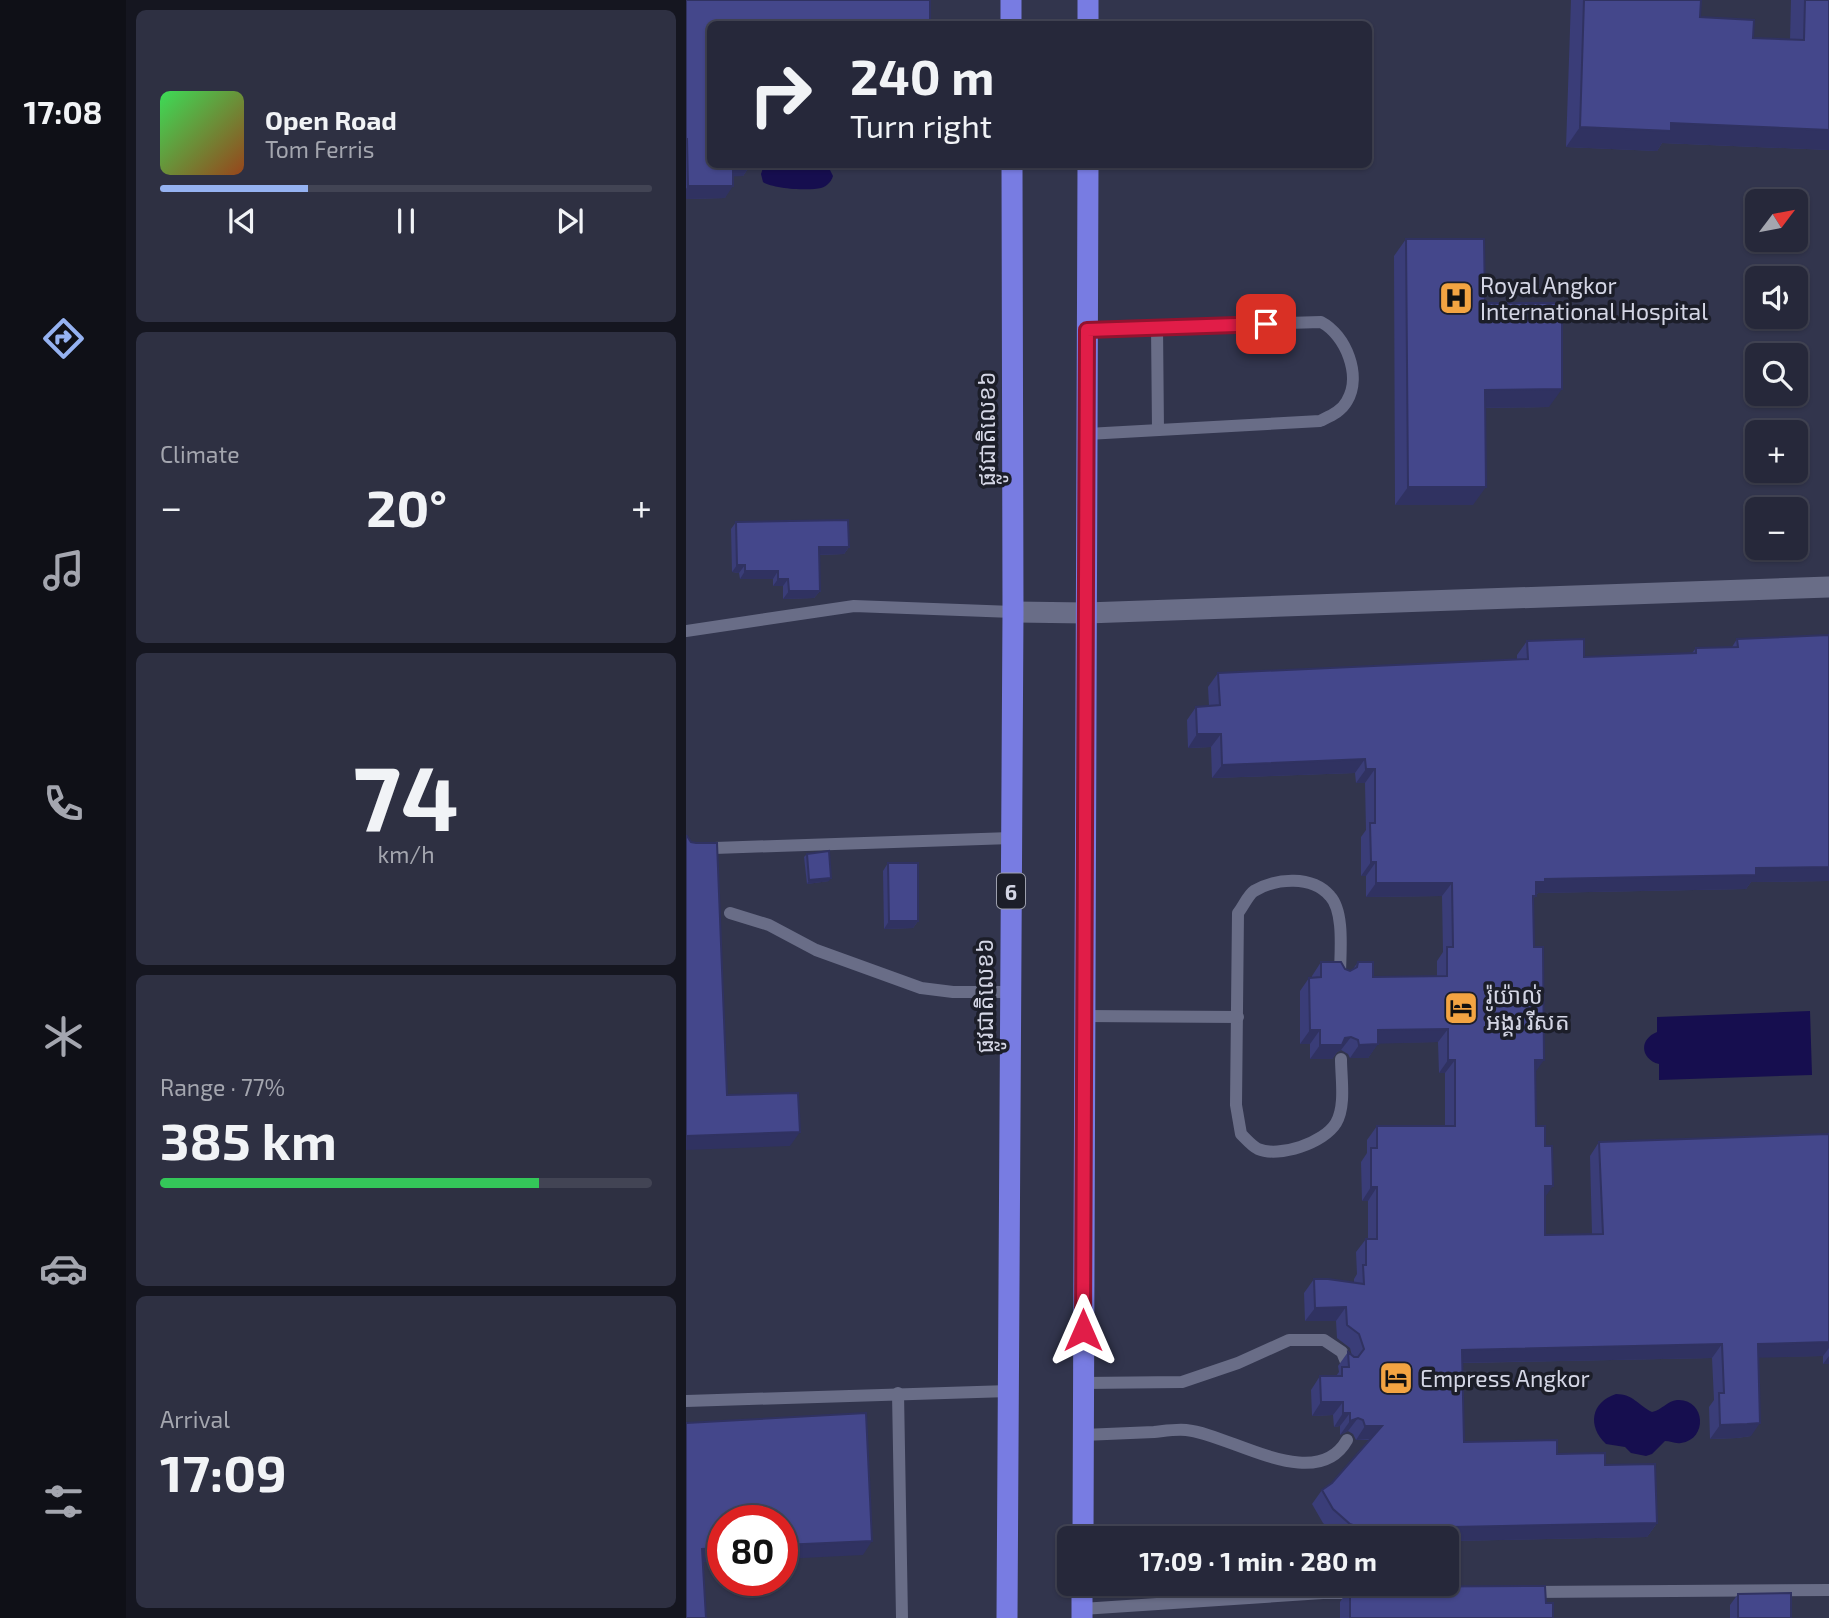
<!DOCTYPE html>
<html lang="en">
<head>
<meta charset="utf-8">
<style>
	:root { --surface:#26283a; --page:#2e3042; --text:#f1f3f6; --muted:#a4a6af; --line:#424454; --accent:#95b2f1 }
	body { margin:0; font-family:"Exo 2","Noto Sans Khmer",sans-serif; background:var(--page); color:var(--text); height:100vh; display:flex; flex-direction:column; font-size:26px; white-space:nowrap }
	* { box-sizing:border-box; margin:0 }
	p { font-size:23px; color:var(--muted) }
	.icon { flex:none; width:38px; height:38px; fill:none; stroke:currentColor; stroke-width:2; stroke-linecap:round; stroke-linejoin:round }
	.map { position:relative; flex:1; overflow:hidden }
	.details { display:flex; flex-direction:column; gap:10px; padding:10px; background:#151620; width:560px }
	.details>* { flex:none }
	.guide { position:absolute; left:21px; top:21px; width:665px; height:147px; border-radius:10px; box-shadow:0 2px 5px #0004,0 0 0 2px var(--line); background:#26283a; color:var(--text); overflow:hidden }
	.needle { width:46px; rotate:58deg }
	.buttons { position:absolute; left:1059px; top:189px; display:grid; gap:14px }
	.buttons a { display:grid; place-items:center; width:63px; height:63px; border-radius:10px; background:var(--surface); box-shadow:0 2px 5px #0004,0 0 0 2px var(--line); font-size:35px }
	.speed { position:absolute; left:21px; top:1505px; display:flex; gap:14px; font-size:35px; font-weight:700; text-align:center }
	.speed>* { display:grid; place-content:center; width:91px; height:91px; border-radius:50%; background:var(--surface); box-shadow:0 2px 5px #0004,0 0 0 2px var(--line); line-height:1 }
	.speed .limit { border:10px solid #d22; background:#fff; color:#111 }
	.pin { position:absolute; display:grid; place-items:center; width:60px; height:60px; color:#fff; margin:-30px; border-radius:14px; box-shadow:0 4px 10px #0006 }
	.me { position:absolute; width:77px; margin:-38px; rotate:0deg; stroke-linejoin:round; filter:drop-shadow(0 0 5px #0008) }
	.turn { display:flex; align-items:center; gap:24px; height:147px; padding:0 28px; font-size:32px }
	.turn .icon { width:91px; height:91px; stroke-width:2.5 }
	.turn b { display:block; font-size:49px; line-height:60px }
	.big { font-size:52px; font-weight:700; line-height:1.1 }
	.details .card { flex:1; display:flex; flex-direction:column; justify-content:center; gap:10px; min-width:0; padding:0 24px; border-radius:10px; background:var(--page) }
	.details .dial { align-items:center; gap:0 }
	.dial b { font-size:91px; line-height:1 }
	.song { display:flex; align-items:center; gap:21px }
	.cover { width:84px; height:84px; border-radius:10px; background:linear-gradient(135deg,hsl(130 70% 55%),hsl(20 70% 35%)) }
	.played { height:7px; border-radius:4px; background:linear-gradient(90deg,var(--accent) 30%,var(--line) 30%) }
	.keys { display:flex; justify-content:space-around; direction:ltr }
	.heat { display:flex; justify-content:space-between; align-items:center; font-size:38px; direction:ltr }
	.charge { height:10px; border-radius:5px; background:linear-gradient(90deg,#34c759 77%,var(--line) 0) }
	.trip { position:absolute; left:371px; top:1526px; width:402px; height:70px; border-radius:10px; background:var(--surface); box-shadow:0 2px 5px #0004,0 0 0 2px var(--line); font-weight:700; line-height:70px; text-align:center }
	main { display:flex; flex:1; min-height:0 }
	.menu { display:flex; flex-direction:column; width:126px; justify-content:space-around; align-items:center; background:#0f1017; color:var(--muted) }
	.menu .icon { width:49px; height:49px }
	.menu .current { color:var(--accent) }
	.menu b { font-size:32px; color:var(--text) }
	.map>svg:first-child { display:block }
	.water { fill:#160e4f }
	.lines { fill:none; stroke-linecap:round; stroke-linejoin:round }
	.service { stroke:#696d87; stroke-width:12 }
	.minor { stroke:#696d87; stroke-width:21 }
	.trunk { stroke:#787ce2; stroke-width:21 }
	.wall { fill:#3a3d78 }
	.shaded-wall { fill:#303261 }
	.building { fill:#44478b; stroke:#303261; stroke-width:2 }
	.route-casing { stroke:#92132f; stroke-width:18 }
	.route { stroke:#e11d48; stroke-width:12 }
	.labels { text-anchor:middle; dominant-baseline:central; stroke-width:7; stroke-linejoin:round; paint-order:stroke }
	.shield { fill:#1c1e29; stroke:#9d9fad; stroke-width:2 }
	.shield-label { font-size:21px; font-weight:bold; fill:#d4d6e5 }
	.poi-label { font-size:23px; fill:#d4d6e5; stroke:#1c1e29; text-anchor:start }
	.street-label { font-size:23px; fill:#d4d6e5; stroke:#1c1e29 }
</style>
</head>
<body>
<main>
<nav class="menu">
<b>17:08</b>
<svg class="icon current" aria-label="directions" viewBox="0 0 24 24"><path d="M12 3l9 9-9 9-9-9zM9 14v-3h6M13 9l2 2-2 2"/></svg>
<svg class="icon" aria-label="music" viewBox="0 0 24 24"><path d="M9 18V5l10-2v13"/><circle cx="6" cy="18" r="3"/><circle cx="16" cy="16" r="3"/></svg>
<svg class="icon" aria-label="phone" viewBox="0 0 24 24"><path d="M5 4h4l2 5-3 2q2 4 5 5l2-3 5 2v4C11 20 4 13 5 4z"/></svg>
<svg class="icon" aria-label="climate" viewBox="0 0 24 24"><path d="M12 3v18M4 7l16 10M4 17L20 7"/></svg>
<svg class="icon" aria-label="car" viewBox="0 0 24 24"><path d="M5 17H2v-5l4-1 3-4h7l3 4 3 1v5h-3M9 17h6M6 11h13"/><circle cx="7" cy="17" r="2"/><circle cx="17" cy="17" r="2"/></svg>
<svg class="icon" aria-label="filters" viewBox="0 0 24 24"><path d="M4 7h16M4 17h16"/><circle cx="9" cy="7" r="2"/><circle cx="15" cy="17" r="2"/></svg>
</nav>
<section class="details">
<div class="card">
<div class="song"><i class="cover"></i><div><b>Open Road</b><p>Tom Ferris</p></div></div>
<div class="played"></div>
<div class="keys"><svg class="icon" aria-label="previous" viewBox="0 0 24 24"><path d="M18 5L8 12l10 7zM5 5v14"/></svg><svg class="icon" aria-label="pause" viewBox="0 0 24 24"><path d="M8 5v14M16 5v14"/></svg><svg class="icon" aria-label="next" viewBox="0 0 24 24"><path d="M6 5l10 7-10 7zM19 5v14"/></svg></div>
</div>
<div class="card"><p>Climate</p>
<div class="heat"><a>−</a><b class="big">20°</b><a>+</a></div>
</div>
<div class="card dial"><b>74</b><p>km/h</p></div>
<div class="card"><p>Range · 77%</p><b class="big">385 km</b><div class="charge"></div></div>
<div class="card"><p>Arrival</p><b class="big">17:09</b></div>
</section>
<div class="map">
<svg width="1143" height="1618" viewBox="0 0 1143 1618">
	<rect width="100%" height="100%" fill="#32354d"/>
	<g class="water">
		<path d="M141 164 147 176C145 182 141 186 135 188 124 191 87 189 77 182L75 174 77 168 83 165Z"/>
		<path d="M1124 1011 1126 1075 973 1080V1064C954 1059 953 1039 971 1032V1017Z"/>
		<path d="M930 1394C947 1394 952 1405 966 1412 976 1410 981 1401 991 1400 1019 1398 1023 1439 995 1443 989 1444 984 1441 979 1441L966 1454 960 1456 945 1453 939 1447 920 1444C901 1426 905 1402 930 1394Z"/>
	</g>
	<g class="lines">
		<g class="service">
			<path d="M471 327 472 430"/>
			<path d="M401 434 634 421C644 416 655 412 661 401 676 376 660 335 635 322L401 329"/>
			<path d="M0 631 168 606 327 612"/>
			<path d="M0 849 325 838"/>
			<path d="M44 913 83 925 130 950 235 988 267 992H325"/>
			<path d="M654 976C654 954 659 912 644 896 626 875 590 878 568 891 562 895 557 907 552 913L550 1105 555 1134C560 1139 566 1146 572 1149 593 1158 638 1143 650 1123 660 1106 655 1078 655 1059"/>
			<path d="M398 1016 552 1017"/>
			<path d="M397 1383 496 1382 552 1363 603 1340H638L656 1352 660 1362"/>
			<path d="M212 1393 216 1618"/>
			<path d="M0 1401 323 1391"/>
			<path d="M397 1435C420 1434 444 1433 468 1432 478 1431 490 1429 500 1430 544 1434 630 1495 661 1440"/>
			<path d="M844 1592 1143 1590"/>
			<path d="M396 1609 637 1593H675"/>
		</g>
		<path class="minor" d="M327 612 400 613 1143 587"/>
		<g class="trunk">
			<path d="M325 0V24"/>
			<path d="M402 24V0"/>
			<path d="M397 1538 402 164"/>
			<path d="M321 1618 327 612 326 164"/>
			<path d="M396 1618V1584"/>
		</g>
	</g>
	<g class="wall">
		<path d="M0 0 24 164H65L57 176H47L39 198 0 199Z"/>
		<path d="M885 0H1015L1014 17 1067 38 1104 40 1105 0H1143V150L976 143 971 151 880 147Z"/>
		<path d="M720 239 799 303 863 407 799 408 787 505H709L708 256Z"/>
		<path d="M50 522 163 547 158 554 133 555 134 591 128 598 97 599V586H87V579H54L53 573 46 572 45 529Z"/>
		<path d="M1143 635V881L1065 882 1060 889 852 893 847 899 850 1126 859 1196V1235L906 1234 904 1156 913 1142 1143 1134V1364H1137V1356L1072 1357 1065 1436 1051 1438 1024 1439 1023 1407 1028 1400 1026 1358 777 1363 778 1442 871 1454 919 1465 971 1523 961 1537 762 1541 761 1542V1538H657L654 1537 637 1523 626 1504 636 1490 646 1483 684 1440H670L667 1434 662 1431 654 1435V1426L648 1427 647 1415 626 1416 625 1390 634 1376H650L653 1372 652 1366 662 1352 666 1356 664 1348 651 1338 650 1321H619L618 1293 628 1279 668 1283V1279L671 1274 670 1252 680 1239H682V1201H676L675 1162 681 1153V1140L691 1126H759V1073H753L752 1042 692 1043 682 1058H664L662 1054 655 1050 651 1052 646 1059H624V1044H614V991L623 978H626V976L635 962 664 971 667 969 672 962 687 977 751 976V961L757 952 756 896 680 897V876H675V837L680 830 679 783H670L669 773 526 778 525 747 502 748 501 720 510 707 523 706 522 687 532 673 831 660V655L841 641 898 657 1006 653 1010 648 1046 647 1051 639Z"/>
		<path d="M121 854 143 881 121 884 118 857Z"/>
		<path d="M202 863 232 921 227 928 198 929 197 871Z"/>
		<path d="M664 1587 860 1603 867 1618H654V1602Z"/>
		<path d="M1052 1594 1105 1618H1044V1605Z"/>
	</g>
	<g class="shaded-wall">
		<path d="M985 123 1143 130V150L976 143 971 151 880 147 894 127Z"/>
		<path d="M47 164H65L57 176 38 177Z"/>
		<path d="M2 186H47L39 198 0 199V189Z"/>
		<path d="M876 389 863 407 787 408 799 390Z"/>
		<path d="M722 487H800L787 505H709Z"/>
		<path d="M133 547H163L158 554 128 555Z"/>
		<path d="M51 565H59L53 573 46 572Z"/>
		<path d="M59 571H92L87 579H54Z"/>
		<path d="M92 579H102L97 586H87Z"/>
		<path d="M103 591H134L128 598 97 599Z"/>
		<path d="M511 734H535L525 747 502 748Z"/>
		<path d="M679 759 669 773 526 778 536 765Z"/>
		<path d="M680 769H689L679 783H670Z"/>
		<path d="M685 862H690L680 876H675Z"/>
		<path d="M1143 867V881L1065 882 1060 889 852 893 850 896V882L859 879 1070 868Z"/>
		<path d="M145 878 143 881 121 884 123 880Z"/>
		<path d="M690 883H766L756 896 680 897Z"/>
		<path d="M203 921H232L227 928 198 929Z"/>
		<path d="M762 1029 752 1042 682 1044 692 1030Z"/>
		<path d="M624 1030H634L624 1044H614Z"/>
		<path d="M665 1037 655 1050 651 1052 646 1059H624L634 1045Z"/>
		<path d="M692 1044 682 1058H664L673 1045Z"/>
		<path d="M762 1060H769L759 1073H753Z"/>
		<path d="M849 1060H858L848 1074Z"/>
		<path d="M114 1132 104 1146 0 1150V1136Z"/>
		<path d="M859 1186H867L857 1200Z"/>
		<path d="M685 1187H691L682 1201H676Z"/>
		<path d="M660 1307 650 1321H619L629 1308Z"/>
		<path d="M1143 1342V1348L1137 1356 1062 1358 1072 1344Z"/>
		<path d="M1036 1344 1026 1358 767 1363 776 1350Z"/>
		<path d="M1143 1356V1364H1137Z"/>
		<path d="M635 1402H657L647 1415 626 1416Z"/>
		<path d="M657 1413H664L654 1426 648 1427Z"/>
		<path d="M672 1418 662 1431 654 1435 664 1421Z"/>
		<path d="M1074 1423 1065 1436 1051 1438 1024 1439 1034 1425Z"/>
		<path d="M679 1426H696L686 1439 670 1440Z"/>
		<path d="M971 1523 961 1537 762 1541 761 1542V1538H682L684 1536 767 1527Z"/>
		<path d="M664 1524 684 1531 679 1538H657L654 1537Z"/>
		<path d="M186 1541 177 1555 96 1559V1545Z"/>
		<path d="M37 1548V1561L7 1563 16 1549Z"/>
	</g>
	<g class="building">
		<path d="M0 0H244V24H24V164H47V186H2L1 139H0Z"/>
		<path d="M898 0H1015L1014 17 1068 20 1067 38 1118 40 1119 0H1143V130L985 123V131L894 127Z"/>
		<path d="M720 239H798L799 303H876V389L799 390 800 487H722Z"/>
		<path d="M162 520 163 547H133L134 591H103L102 579H92V571H59V565H51L50 522Z"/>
		<path d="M1143 635V867L1070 868V875L859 879V882H850V896H847L848 947H857L858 1060H849L850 1126H859V1146H866L867 1186H859V1235L917 1234 913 1142 1143 1134V1342L1072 1344 1074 1423 1061 1424 1034 1425 1033 1393H1038L1036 1344 776 1350 778 1442 871 1440V1454L919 1453V1465L969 1464 971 1523 767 1527V1535L684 1536V1531L664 1524 647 1509 636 1490 646 1483 696 1426H679L677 1420 672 1418 664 1421V1413H657V1402H635L634 1376H656V1367H663L662 1352 668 1357H672L678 1349 673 1334 661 1325 660 1307 629 1308 628 1279H642L678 1284 677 1265H680V1239H691V1187H685V1148H691V1126H769V1060H762V1029L692 1030V1044L673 1045 672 1040 665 1037 659 1038 656 1045H634V1030H624L623 978 635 977V962H655L659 969 664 971 671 967 672 962H687V977L761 976V947H767L766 883H690V862H685L684 823H689V769H680L679 759 536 765 535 734H511L510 707 534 705 532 673 842 659 841 641 898 639V657L1010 653V648L1052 647 1051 639Z"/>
		<path d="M0 836H1L5 842 10 843H31L41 1095 112 1093 114 1132 0 1136Z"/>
		<path d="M143 851 145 878 123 880 121 854Z"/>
		<path d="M202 863H232V921H203Z"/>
		<path d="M180 1413 186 1541 96 1545V1521H37V1548L16 1549 20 1618H0V1423Z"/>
		<path d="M859 1586 860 1603H867V1618H664V1587Z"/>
		<path d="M1105 1593V1618H1052V1594Z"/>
	</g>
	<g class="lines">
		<g class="route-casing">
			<path id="route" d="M397 1330 401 330 580 324"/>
		</g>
		<use href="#route" class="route"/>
	</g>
	<defs>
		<g id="hospital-square" transform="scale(1.75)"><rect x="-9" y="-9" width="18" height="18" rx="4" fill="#f3a442" stroke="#1c1e29"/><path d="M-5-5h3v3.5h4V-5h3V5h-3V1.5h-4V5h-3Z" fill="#111"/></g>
		<g id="hotel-square" transform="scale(1.75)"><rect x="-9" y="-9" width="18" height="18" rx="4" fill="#f3a442" stroke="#1c1e29"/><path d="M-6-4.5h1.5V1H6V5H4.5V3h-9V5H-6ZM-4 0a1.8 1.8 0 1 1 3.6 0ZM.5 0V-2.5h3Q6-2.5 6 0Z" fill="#111"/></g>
	</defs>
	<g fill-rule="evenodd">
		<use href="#hospital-square" x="770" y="298"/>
		<use href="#hotel-square" x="775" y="1008"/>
		<use href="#hotel-square" x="710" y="1378"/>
	</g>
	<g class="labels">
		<rect class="shield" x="311" y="873.5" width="28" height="35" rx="5"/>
		<g class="shield-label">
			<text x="325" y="891">6</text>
		</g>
		<g class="poi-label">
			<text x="794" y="285">Royal Angkor<tspan x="794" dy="26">International Hospital</tspan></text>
			<text x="800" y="995">រ៉ូយ៉ាល់<tspan x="800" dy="26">អង្គរ រីសត</tspan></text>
			<text x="734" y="1378">Empress Angkor</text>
		</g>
		<g class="street-label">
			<text transform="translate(300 429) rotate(-90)">ផ្លូវជាតិលេខ៦</text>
			<text transform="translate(298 996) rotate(-90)">ផ្លូវជាតិលេខ៦</text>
		</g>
	</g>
</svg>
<div class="buttons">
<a><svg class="needle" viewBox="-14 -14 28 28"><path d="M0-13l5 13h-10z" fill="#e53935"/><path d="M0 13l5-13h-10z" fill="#a4a6af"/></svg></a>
<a><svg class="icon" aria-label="sound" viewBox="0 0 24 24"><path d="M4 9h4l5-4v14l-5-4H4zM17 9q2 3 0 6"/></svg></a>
<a><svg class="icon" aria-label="search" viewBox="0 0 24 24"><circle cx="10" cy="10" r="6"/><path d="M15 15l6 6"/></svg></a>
<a>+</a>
<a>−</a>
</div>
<div class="speed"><div class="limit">80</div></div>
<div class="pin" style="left:580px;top:324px;background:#d93025"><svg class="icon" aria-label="arrive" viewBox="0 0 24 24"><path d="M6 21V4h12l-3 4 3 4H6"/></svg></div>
<svg class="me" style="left:397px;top:1330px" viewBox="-20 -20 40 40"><path d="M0-17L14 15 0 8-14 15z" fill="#e11d48" stroke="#fff" stroke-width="4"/></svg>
<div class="trip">17:09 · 1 min · 280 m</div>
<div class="guide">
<div class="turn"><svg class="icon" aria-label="right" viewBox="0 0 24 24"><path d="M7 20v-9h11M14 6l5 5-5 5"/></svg><div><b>240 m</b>Turn right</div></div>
</div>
</div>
</main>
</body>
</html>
